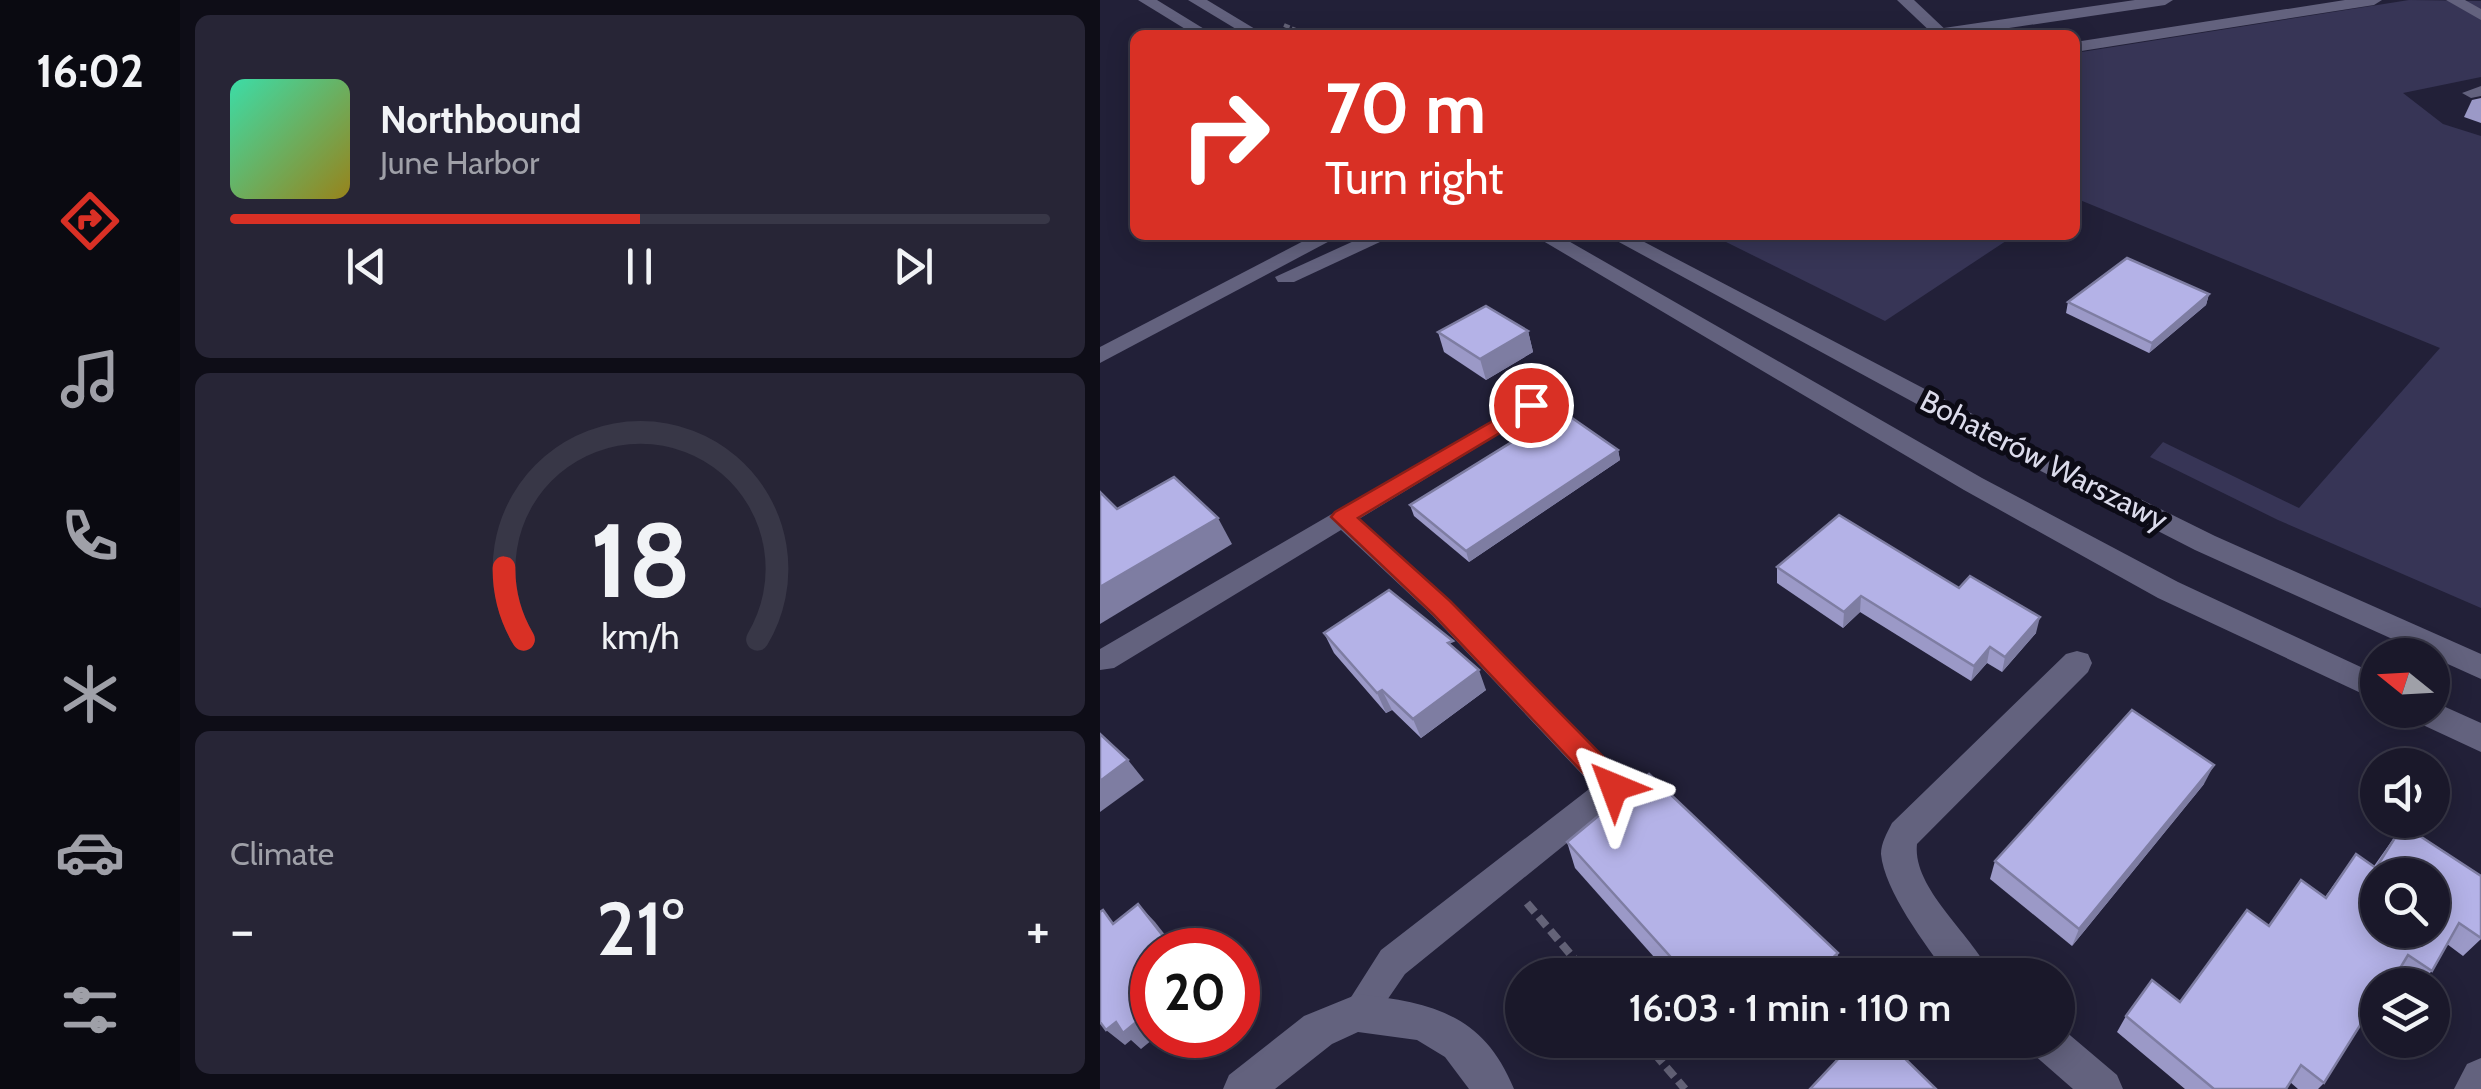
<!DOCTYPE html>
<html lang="en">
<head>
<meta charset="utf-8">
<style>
	:root { --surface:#1a182a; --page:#272536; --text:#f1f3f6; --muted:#9fa0a8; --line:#383747; --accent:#d93025 }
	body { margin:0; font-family:Cabin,sans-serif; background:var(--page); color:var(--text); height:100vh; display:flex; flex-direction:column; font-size:38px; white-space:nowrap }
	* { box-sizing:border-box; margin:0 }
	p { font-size:32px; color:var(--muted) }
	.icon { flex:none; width:55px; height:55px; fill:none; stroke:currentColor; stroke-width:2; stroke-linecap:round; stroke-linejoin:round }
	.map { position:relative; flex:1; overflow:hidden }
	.panel { display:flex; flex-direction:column; gap:15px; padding:15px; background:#0e0d17; width:920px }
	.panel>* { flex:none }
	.banner { position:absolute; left:30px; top:30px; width:950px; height:210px; border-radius:15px; box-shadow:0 5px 25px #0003,0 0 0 2px var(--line); background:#d93025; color:#fff; overflow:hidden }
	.needle { width:65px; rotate:288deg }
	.controls { position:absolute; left:1260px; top:638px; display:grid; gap:20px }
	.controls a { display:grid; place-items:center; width:90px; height:90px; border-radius:50%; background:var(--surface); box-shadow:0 5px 25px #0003,0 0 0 2px var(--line); font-size:50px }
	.speed { position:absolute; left:30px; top:928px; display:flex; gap:20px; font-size:50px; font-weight:700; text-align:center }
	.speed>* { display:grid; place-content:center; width:130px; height:130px; border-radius:50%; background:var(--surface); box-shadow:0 5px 25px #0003,0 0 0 2px var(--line); line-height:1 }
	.speed .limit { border:15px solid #d22; background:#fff; color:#111 }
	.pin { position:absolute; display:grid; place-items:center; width:85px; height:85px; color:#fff; margin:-42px; border:5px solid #fff; border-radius:50%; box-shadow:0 2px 10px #0007 }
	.me { position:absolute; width:110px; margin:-55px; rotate:316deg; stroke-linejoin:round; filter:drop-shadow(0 0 8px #0008) }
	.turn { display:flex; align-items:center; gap:35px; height:210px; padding:0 30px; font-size:45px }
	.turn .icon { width:130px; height:130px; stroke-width:2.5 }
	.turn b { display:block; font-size:70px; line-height:85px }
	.big { font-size:75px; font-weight:600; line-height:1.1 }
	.panel .widget { flex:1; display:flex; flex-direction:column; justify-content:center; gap:15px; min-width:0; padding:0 35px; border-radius:15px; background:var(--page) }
	.panel .dial { align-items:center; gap:0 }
	.dial svg { height:260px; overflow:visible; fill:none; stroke:var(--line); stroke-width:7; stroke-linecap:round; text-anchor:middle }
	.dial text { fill:var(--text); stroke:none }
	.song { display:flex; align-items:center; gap:30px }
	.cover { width:120px; height:120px; border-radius:15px; background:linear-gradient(135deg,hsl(160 70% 55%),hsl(50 70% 35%)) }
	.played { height:10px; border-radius:5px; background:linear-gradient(90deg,var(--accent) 50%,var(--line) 50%) }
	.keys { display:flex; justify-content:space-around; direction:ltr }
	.heat { display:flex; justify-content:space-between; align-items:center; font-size:55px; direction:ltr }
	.trip { position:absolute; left:405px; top:958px; width:570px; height:100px; border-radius:50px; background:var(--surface); box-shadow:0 5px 25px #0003,0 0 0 2px var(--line); font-weight:600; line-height:100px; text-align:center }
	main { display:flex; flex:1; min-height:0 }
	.dock { display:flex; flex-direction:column; width:180px; justify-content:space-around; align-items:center; background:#0a0a11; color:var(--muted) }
	.dock .icon { width:70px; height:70px }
	.dock .active { color:var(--accent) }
	.dock b { font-size:45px; color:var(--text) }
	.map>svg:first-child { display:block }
	.green { fill:#373556 }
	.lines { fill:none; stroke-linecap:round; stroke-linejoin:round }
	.path-far1 { stroke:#646378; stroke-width:4; stroke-dasharray:6 2.5; stroke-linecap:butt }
	.path { stroke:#646378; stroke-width:8; stroke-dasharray:12 6; stroke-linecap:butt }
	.service { fill:#63627e; fill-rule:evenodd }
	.minor { fill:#63627e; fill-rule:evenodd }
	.secondary { fill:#63627e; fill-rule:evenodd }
	.wall { fill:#9b99c7 }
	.shaded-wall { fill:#7e7da2 }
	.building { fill:#b4b2e7; stroke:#7e7da2; stroke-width:2.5; fill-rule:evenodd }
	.route { fill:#d93025; stroke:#8d1f18; stroke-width:2.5 }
	.labels { text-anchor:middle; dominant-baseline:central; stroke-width:10; stroke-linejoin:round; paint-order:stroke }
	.street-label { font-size:30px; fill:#dbdbeb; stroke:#0c0b16 }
</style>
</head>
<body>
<main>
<nav class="dock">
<b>16:02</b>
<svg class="icon active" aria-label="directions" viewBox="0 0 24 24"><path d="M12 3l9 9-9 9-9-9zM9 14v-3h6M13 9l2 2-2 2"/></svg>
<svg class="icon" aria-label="music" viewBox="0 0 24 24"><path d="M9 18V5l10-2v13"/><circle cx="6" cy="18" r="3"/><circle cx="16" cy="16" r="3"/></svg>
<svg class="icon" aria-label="phone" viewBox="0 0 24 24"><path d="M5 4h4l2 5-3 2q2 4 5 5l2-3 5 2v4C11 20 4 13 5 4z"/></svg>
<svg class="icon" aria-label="climate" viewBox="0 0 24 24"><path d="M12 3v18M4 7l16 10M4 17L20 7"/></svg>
<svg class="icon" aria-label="car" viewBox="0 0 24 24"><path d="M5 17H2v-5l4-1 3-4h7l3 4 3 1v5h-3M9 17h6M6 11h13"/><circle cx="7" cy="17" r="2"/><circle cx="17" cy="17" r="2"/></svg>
<svg class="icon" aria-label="filters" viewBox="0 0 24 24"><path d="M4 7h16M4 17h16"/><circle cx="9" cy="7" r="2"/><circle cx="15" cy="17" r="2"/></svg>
</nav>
<section class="panel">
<div class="widget">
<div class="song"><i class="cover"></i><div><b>Northbound</b><p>June Harbor</p></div></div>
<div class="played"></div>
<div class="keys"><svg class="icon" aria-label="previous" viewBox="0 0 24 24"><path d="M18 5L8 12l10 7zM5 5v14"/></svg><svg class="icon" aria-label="pause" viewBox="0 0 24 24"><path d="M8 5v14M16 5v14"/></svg><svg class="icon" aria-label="next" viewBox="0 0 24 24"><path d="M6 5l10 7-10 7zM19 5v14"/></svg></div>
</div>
<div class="widget dial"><svg viewBox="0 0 100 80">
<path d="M14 69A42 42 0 1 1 86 69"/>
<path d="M14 69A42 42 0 0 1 8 47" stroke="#d93025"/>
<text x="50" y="56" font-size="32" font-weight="700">18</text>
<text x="50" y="72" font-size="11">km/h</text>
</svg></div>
<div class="widget"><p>Climate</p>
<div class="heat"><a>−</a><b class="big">21°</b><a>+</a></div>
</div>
</section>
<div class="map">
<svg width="1381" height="1089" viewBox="0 0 1381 1089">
	<rect width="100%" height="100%" fill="#222038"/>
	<g class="green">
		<path d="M1309 0 1381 1V77L1303 93 1343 124 1381 136V608L1178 520 1050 457 1063 442 1199 508 1340 348 975 198V53Z"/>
		<path d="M612 235H915L785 321Z"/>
	</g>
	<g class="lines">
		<path class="path-far1" d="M184 25 208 35"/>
		<g class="path">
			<path d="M427 903 488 975"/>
			<path d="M543 1040 585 1089"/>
		</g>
		<path class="service" d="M431 398 442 405 439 410 259 519 350 601 525 778 529 787 525 796 305 974 270 1025 258 1030 246 1025 241 1013 281 950 493 786 332 615 241 530 14 668 0 670V649Z"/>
		<g class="minor">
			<path d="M797 0H814L849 33 834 35Z"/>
			<path d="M1245 0H1282L1274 5 975 52V42Z"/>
			<path d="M1346 0H1365L1381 9V20Z"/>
			<path d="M1381 86V96L1371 98 1362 93Z"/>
			<path d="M977 651 988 654 992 663 988 672 817 844C812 889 874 936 891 975H848C826 946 784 890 781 854 781 843 787 833 792 823L966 654Z"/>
			<path d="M258 994C331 1003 383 1013 414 1089H369L345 1057 317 1040 258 1032 232 1044 175 1089H123L129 1075 204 1016Z"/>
			<path d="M958 1025 1017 1075 1023 1089H973L933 1054 928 1040H958Z"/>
			<path d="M1381 1058V1089H1354L1367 1064Z"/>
		</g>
		<g class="secondary">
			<path d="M38 0H57L114 35H95Z"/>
			<path d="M88 0H107L165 35H146Z"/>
			<path d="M1035 0H1073L1065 5 862 35H822L830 30Z"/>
			<path d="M215 235H241L0 363V347Z"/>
			<path d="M267 235H295L194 282H178L175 277Z"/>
			<path d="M433 235H458L882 478 1078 582 1278 675V701L1058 598 864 490Z"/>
			<path d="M506 235H531L945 452 1115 536 1381 654V679L1095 550 927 464Z"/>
			<path d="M1332 701 1381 723V752L1310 719 1305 710H1332Z"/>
		</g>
	</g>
	<g class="wall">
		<path d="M1381 98V123L1364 117 1372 100Z"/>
		<path d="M1109 294 1106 305 1049 353 966 313 968 302Z"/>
		<path d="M428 331 433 352 386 380 344 352 338 332Z"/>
		<path d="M518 450 520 460 369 562 314 516 310 505Z"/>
		<path d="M677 567 859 588 936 633 902 672 887 663 871 681 760 612 743 628 677 583Z"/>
		<path d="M224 633 356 650 386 690 321 738 292 710 286 713 234 653Z"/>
		<path d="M1104 784 972 946 890 879 895 861Z"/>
		<path d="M1303 825 1381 939 1363 956 1347 944 1332 971 1317 985H1311L1296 975 1278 1006 1262 1021 1224 1083 1218 1089H1198L1190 1082 1186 1089H1085L1017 1032 1026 1016 1080 1002 1169 926 1225 897 1256 854 1274 866Z"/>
		<path d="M467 842 736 975H570L475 868Z"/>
		<path d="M645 1040H668L656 1052Z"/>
	</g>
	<g class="shaded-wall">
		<path d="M1109 294 1106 305 1049 353 1052 343Z"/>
		<path d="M428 331 433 352 386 380 380 359Z"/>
		<path d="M518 450 520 460 369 562 366 551Z"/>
		<path d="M118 518 132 544 0 624V587Z"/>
		<path d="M761 596 760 612 743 628 744 612Z"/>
		<path d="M940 617 936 633 902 672 905 657Z"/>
		<path d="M890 647 887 663 871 681 874 666Z"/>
		<path d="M379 670 386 690 321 738 313 719Z"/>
		<path d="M282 690 292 710 286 713 277 693Z"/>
		<path d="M28 760 44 780 0 812V781Z"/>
		<path d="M1114 765 1104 784 972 946 979 929Z"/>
		<path d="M38 904 55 922 77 950H74Z"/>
		<path d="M738 953 736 975H714Z"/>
		<path d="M52 1009V1035H58L41 1049 31 1040 25 1045 6 1030 16 1022Z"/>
		<path d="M655 1040H668L656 1052Z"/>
	</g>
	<g class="building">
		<path d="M1027 258 1109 294 1052 343 968 302Z"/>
		<path d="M386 306 428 331 380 359 338 332Z"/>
		<path d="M462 411 518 450 366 551 310 505Z"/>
		<path d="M74 477 118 518 0 587V492L17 509Z"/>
		<path d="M739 515 859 588 870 576 940 617 905 657 890 647 874 666 761 596 744 612 677 567Z"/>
		<path d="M289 590 353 641 348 643 379 670 313 719 282 690 277 693 224 633Z"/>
		<path d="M1032 710 1114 765 979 929 895 861Z"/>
		<path d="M0 734 28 760 0 781Z"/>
		<path d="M549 774 738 953 714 975H587L467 842Z"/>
		<path d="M1303 825 1381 876V938L1359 923 1332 971 1308 955 1290 985H1278V1005L1274 1003 1224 1083 1201 1065 1186 1089H1114L1026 1016 1052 980 1080 1002 1147 910 1169 926 1201 880 1226 898 1256 854 1276 868ZM1278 875H1332V930H1278Z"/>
		<path d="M38 904 74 950H52V1009L23 1033 16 1022 6 1030 0 1022V912L3 910 13 924Z"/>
		<path d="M756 1040H786L836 1089H710Z"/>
	</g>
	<path class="route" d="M431 399 438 401V410L258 518 350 601 524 778 528 787 524 796 514 799 505 796 333 614 231 517 235 512Z"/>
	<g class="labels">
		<g class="street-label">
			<text transform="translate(944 460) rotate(27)">Bohaterów Warszawy</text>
		</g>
	</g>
</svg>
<div class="controls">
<a><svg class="needle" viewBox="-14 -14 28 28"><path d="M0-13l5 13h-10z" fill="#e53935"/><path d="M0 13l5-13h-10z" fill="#9fa0a8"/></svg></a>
<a><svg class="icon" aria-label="sound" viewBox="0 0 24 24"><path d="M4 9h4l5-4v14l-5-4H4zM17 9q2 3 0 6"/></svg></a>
<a><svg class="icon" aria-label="search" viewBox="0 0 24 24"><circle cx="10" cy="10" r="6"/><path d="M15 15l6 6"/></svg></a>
<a><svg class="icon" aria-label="layers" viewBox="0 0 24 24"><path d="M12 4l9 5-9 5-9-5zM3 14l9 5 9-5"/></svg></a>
</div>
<div class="speed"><div class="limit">20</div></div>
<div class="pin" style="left:431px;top:405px;background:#d93025"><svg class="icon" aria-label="arrive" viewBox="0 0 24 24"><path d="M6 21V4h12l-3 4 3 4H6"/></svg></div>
<svg class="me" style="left:514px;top:787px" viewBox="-20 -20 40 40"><path d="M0-17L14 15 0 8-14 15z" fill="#d93025" stroke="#fff" stroke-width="4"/></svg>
<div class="trip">16:03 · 1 min · 110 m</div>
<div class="banner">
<div class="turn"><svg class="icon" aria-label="right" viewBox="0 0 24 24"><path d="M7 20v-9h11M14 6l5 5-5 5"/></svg><div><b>70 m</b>Turn right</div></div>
</div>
</div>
</main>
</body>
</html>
